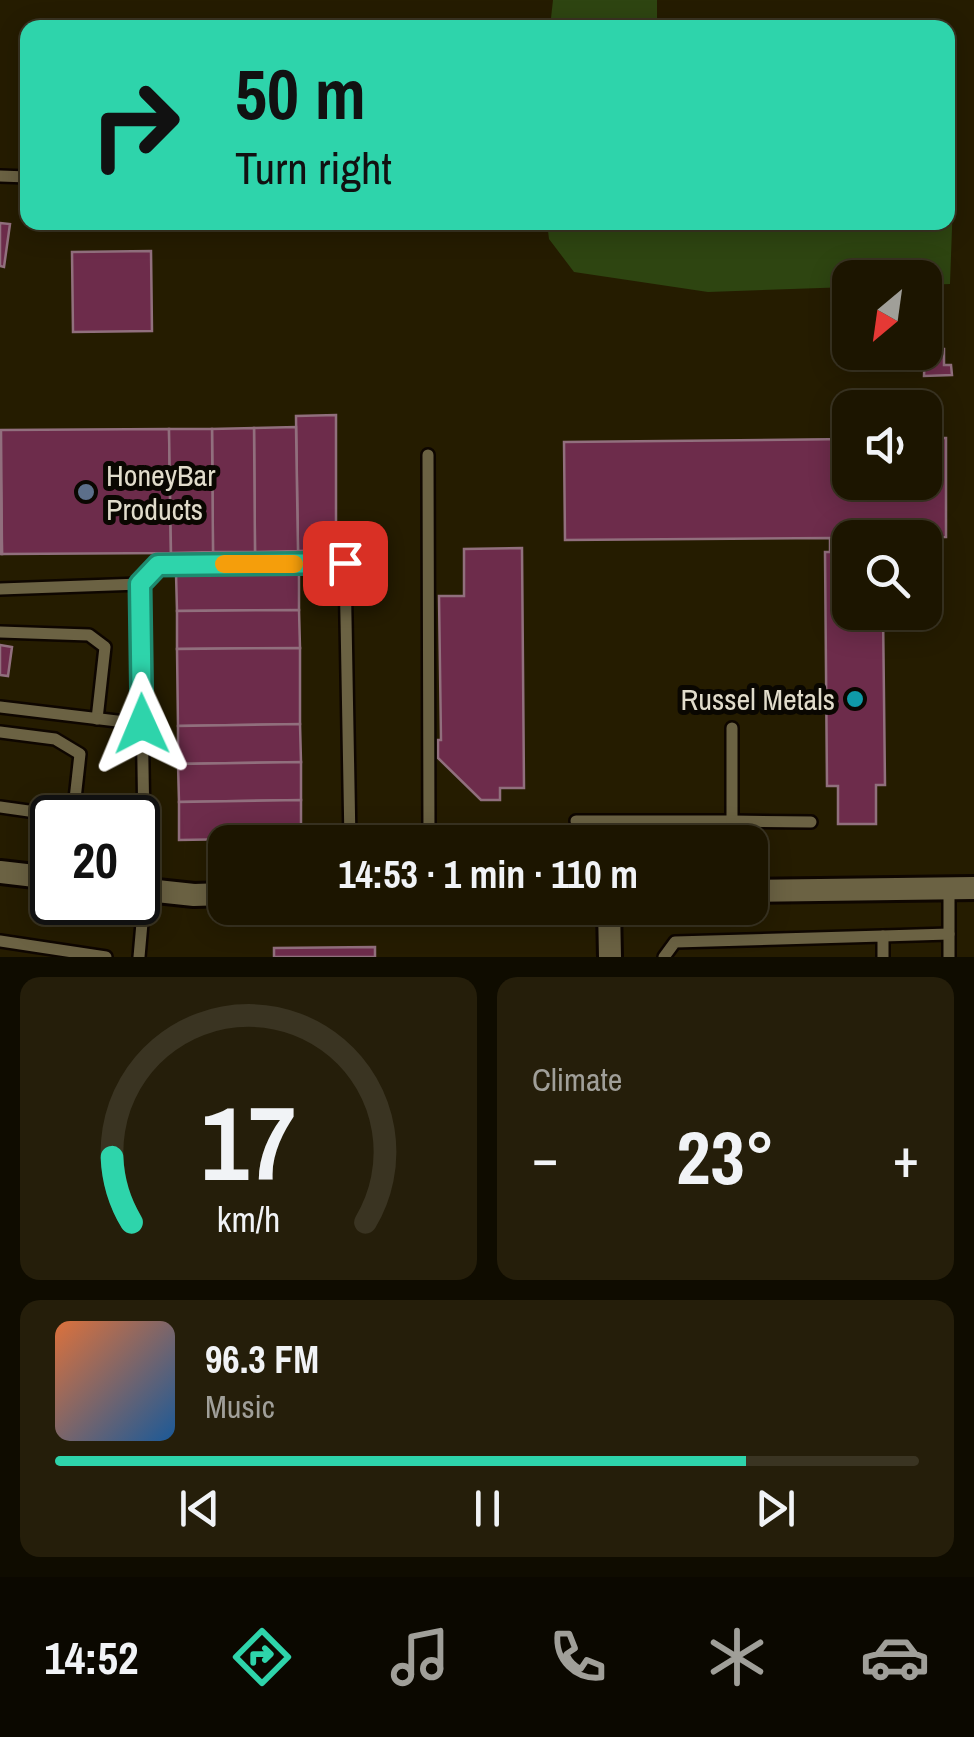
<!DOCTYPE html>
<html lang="en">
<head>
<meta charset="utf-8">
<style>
	:root { --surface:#1c1500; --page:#251e0a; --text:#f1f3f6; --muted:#a09f99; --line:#3a3422; --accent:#2ed4ab }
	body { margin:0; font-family:"Archivo Narrow",sans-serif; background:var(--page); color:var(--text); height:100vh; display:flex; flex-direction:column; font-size:38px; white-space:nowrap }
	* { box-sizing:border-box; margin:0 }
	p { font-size:32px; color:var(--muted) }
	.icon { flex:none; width:55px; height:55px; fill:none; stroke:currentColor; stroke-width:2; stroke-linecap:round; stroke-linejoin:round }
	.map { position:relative; height:957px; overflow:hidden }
	.sheet { display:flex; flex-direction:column; gap:20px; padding:20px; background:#0f0c00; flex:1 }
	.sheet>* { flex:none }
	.banner { position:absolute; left:20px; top:20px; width:935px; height:210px; border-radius:20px; box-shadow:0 5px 25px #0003,0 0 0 2px var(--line); background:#2ed4ab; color:#111; overflow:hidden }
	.needle { width:65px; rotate:209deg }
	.tools { position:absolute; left:832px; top:260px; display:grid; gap:20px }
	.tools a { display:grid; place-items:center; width:110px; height:110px; border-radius:20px; background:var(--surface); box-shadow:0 5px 25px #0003,0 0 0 2px var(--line); font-size:50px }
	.speed { position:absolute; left:30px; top:795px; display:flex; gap:20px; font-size:50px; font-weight:700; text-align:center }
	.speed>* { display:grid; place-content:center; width:130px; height:130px; border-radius:50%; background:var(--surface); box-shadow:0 5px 25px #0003,0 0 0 2px var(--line); line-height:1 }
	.speed .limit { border:5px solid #111; border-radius:15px; background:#fff; color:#111 }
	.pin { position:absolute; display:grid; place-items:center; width:85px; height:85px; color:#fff; margin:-42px; border-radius:20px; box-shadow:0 5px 15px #0006 }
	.me { position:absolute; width:110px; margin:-55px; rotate:359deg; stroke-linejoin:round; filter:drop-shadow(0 0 8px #0008) }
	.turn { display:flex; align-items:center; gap:35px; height:210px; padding:0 50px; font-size:45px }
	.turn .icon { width:130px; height:130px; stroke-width:2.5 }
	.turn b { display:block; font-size:70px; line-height:85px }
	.big { font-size:75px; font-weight:700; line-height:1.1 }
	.sheet .tile { flex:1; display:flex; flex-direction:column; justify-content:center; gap:15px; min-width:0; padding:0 35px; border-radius:20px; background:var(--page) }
	.sheet .dial { align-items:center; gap:0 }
	.dial svg { height:260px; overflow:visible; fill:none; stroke:var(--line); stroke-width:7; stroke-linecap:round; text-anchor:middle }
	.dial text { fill:var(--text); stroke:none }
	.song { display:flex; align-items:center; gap:30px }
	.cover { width:120px; height:120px; border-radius:15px; background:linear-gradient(135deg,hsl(20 70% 55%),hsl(210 70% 35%)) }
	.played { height:10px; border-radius:5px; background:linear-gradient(90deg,var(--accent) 80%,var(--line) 80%) }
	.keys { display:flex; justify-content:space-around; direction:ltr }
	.heat { display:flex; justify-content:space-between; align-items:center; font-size:55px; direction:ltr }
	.sheet .tiles { flex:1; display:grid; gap:20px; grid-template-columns:1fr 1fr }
	.tile:last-child { grid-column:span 2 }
	.trip { position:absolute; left:208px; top:825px; width:560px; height:100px; border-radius:20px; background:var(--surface); box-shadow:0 5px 25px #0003,0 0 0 2px var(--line); font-weight:700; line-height:100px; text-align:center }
	.tabs { display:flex; height:160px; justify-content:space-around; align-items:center; background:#0b0800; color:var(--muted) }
	.tabs .icon { width:70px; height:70px }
	.tabs .selected { color:var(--accent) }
	.tabs b { font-size:45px; color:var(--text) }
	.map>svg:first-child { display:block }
	.green { fill:#2e4511 }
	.building { fill:#6d2c4b; stroke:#916f7d; stroke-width:2.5 }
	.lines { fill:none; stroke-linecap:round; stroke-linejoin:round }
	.service-casing { stroke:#0e0600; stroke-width:16 }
	.minor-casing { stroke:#0e0600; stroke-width:28 }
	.service { stroke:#6b6243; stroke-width:11 }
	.minor { stroke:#6b6243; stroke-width:22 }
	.route-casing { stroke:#1e8a6f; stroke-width:25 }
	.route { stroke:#2ed4ab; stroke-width:18 }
	.slow { stroke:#f59e0b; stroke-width:18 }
	.service-dot { fill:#5c6f8a; stroke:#0a0701; stroke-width:4 }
	.culture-dot { fill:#0f9aa8; stroke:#0a0701; stroke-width:4 }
	.labels { text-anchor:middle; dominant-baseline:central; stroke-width:10; stroke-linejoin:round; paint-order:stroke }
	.poi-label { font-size:30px; fill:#e1dccb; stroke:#0a0701; text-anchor:start }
</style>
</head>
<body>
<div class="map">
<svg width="974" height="957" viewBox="0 0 974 957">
	<rect width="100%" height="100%" fill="#251c00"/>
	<g class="green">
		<path d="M553 0H657V27H550Z"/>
		<path d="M948 173H954L950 284 925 285V278H850V287L708 292 574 272 549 239 547 223 948 222Z"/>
	</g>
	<g class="building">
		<path d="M0 223 10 224 4 267 0 266Z"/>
		<path d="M151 251 152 331 73 332 72 252Z"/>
		<path d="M925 349H944V365H951L952 375 924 376Z"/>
		<path d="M336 415V550L298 551 296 416Z"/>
		<path d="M296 427 298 551 255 552 254 428Z"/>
		<path d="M254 428 255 552H213L212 429Z"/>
		<path d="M169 429 171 553 2 554 1 430Z"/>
		<path d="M169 429H212L213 552 171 553Z"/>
		<path d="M0 430 2 554H0Z"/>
		<path d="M925 438H946V537L850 538V612H883L885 785H876V824H838V786H827L825 552H830V538L565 540 564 442 850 439V482H925Z"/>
		<path d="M522 548 524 788H500V800H481L438 758V740H441L439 596H464V549Z"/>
		<path d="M299 572V610L177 611 176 573Z"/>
		<path d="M299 610 300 648 177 649V611Z"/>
		<path d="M0 645 12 647 8 676 0 675Z"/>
		<path d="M300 648V724L178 726 177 649Z"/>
		<path d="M300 724 301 762 178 764V726Z"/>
		<path d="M301 762V800L179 802 178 764Z"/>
		<path d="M301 800V838L179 840V802Z"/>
		<path d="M375 947V957H274V948Z"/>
	</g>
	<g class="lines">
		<g class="service-casing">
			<g id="service">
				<path d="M0 176 28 177"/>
				<path d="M428 455 429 842"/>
				<path d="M0 589 140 584 159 565 345 563 350 842"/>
				<path d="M0 632 89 635 105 647 97 719"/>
				<path d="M0 707 142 724"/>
				<path d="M0 732 55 739 80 754 73 817"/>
				<path d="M0 807 78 818"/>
				<path d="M576 821H732V728"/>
				<path d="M732 842V821L811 822"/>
				<path d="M949 888V957"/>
				<path d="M883 936 949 934"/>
				<path d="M0 941 106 957"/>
				<path d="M139 957 145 889 140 584"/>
				<path d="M664 957 675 942 883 936V957"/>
			</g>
		</g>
		<g class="minor-casing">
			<g id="minor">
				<path d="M0 872 52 878"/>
				<path d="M138 889 194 895 225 894"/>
				<path d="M750 891 974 888"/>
				<path d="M609 908 610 957"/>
			</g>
		</g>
		<use href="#service" class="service"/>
		<use href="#minor" class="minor"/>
	</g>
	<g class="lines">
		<g class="route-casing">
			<path id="route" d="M142 724 140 584 158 565 345 563"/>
		</g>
		<use href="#route" class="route"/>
		<path class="slow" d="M224 564H294"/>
	</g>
	<circle class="service-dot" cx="86" cy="492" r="10"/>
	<circle class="culture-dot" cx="855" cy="699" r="10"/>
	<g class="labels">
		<g class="poi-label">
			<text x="106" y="475">HoneyBar<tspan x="106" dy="34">Products</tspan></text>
			<text x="835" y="699" text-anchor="end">Russel Metals</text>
		</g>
	</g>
</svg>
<div class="tools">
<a><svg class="needle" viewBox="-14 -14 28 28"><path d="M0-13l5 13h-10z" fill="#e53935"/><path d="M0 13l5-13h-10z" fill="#a09f99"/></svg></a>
<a><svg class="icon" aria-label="sound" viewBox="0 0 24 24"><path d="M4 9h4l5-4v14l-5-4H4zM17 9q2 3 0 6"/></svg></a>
<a><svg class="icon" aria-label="search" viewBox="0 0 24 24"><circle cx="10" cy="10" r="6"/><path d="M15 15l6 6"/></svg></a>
</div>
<div class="speed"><div class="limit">20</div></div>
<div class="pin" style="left:345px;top:563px;background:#d93025"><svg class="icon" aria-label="arrive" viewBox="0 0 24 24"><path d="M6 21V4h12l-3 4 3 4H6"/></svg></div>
<svg class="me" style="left:142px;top:724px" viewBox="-20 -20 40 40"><path d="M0-17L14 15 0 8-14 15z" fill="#2ed4ab" stroke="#fff" stroke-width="4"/></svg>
<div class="trip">14:53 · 1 min · 110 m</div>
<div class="banner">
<div class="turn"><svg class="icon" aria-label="right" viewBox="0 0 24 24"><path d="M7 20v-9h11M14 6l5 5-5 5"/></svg><div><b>50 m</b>Turn right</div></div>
</div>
</div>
<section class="sheet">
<div class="tiles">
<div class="tile dial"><svg viewBox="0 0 100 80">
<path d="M14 69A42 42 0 1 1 86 69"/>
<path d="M14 69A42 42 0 0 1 8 49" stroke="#2ed4ab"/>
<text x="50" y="56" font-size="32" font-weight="700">17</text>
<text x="50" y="72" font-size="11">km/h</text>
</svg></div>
<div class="tile"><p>Climate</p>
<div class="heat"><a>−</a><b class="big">23°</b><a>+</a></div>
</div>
<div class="tile">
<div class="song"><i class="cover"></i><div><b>96.3 FM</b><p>Music</p></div></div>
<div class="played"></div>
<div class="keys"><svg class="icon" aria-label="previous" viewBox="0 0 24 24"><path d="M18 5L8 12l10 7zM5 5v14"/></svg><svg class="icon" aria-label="pause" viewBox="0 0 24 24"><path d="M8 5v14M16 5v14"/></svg><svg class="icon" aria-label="next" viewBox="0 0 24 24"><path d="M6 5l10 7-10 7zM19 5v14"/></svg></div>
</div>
</div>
</section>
<nav class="tabs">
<b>14:52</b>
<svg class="icon selected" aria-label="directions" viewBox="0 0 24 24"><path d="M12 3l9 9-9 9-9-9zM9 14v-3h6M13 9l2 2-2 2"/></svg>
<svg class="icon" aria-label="music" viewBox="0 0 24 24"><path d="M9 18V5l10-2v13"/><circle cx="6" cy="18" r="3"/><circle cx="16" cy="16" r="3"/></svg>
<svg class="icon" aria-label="phone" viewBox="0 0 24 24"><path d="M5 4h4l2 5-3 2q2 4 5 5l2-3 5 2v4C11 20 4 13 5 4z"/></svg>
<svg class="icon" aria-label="climate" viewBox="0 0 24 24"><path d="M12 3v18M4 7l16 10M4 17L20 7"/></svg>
<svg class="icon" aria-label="car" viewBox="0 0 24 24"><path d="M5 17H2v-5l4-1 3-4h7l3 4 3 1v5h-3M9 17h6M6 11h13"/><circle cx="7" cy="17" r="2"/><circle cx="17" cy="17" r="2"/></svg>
</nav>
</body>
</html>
